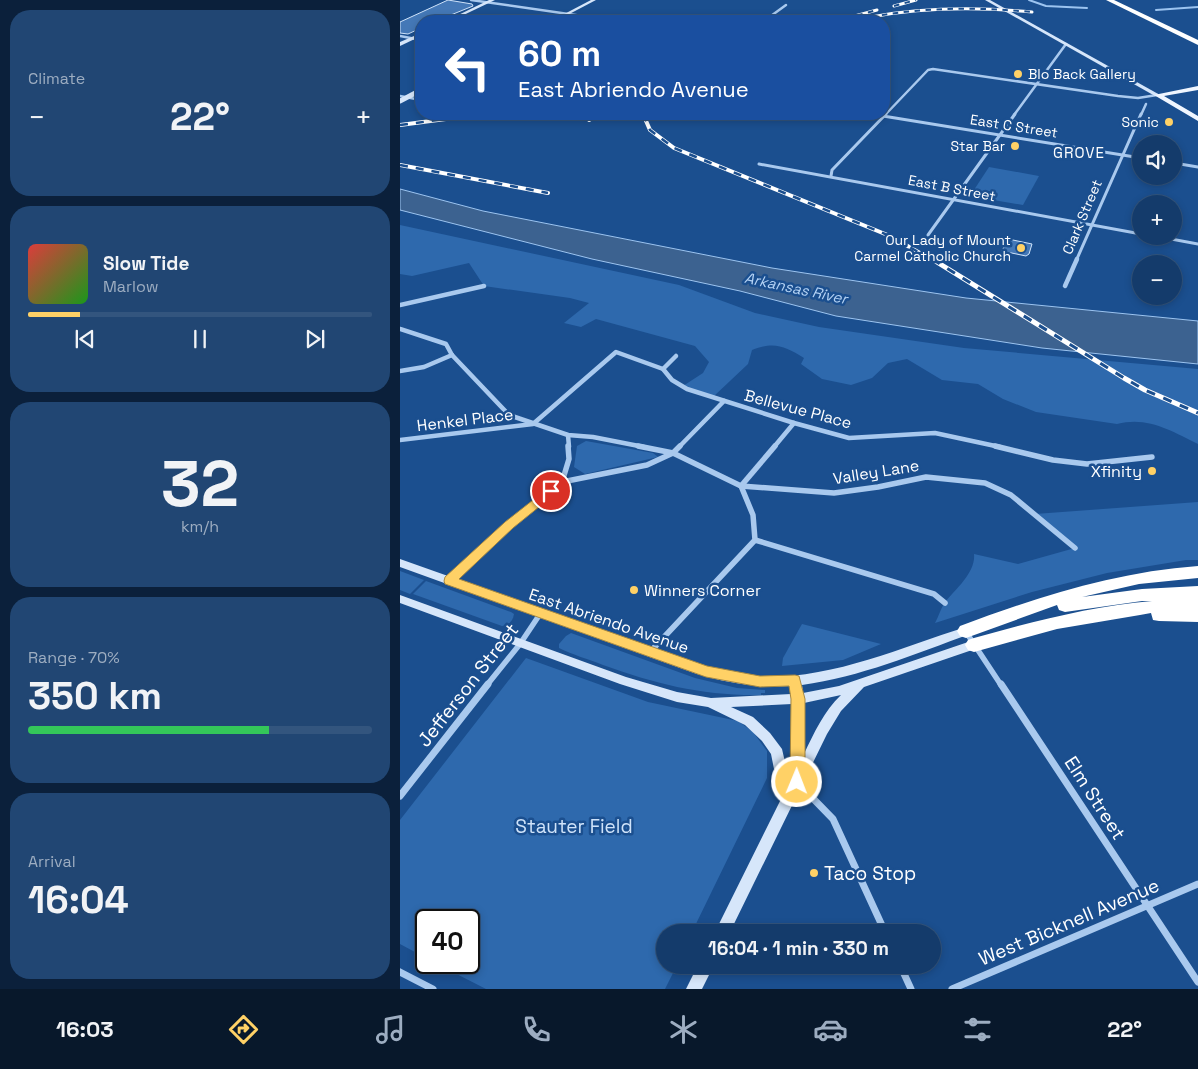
<!DOCTYPE html>
<html lang="en">
<head>
<meta charset="utf-8">
<style>
	:root { --surface:#143b6b; --page:#214673; --text:#f1f3f6; --muted:#9dadc1; --line:#33557e; --accent:#ffd166 }
	body { margin:0; font-family:"Space Grotesk",sans-serif; background:var(--page); color:var(--text); height:100vh; display:flex; flex-direction:column; font-size:19px; white-space:nowrap }
	* { box-sizing:border-box; margin:0 }
	p { font-size:16px; color:var(--muted) }
	.icon { flex:none; width:28px; height:28px; fill:none; stroke:currentColor; stroke-width:2; stroke-linecap:round; stroke-linejoin:round }
	.map { position:relative; flex:1; overflow:hidden }
	.details { display:flex; flex-direction:column; gap:10px; padding:10px; background:#0b203b; width:400px }
	.details>* { flex:none }
	.guide { position:absolute; left:15px; top:15px; width:475px; height:105px; border-radius:20px; box-shadow:0 2px 8px #0003,0 0 0 1px var(--line); background:#1a4fa0; color:#fff; overflow:hidden }
	.buttons { position:absolute; left:732px; top:135px; display:grid; gap:10px }
	.buttons a { display:grid; place-items:center; width:50px; height:50px; border-radius:50%; background:var(--surface); box-shadow:0 2px 8px #0003,0 0 0 1px var(--line); font-size:25px }
	.speed { position:absolute; left:15px; top:909px; display:flex; gap:10px; font-size:25px; font-weight:700; text-align:center }
	.speed>* { display:grid; place-content:center; width:65px; height:65px; border-radius:50%; background:var(--surface); box-shadow:0 2px 8px #0003,0 0 0 1px var(--line); line-height:1 }
	.speed .limit { border:2px solid #111; border-radius:8px; background:#fff; color:#111 }
	.pin { position:absolute; display:grid; place-items:center; width:42px; height:42px; color:#fff; margin:-21px; border:2px solid #fff; border-radius:50%; box-shadow:0 1px 5px #0007 }
	.me { position:absolute; width:55px; margin:-28px; rotate:1deg; stroke-linejoin:round; filter:drop-shadow(0 0 4px #0008) }
	.turn { display:flex; align-items:center; gap:18px; height:105px; padding:0 20px; font-size:22px }
	.turn .icon { width:65px; height:65px; stroke-width:2.5 }
	.turn b { display:block; font-size:35px; line-height:42px }
	.big { font-size:38px; font-weight:700; line-height:1.1 }
	.details .tile { flex:1; display:flex; flex-direction:column; justify-content:center; gap:8px; min-width:0; padding:0 18px; border-radius:20px; background:var(--page) }
	.details .dial { align-items:center; gap:0 }
	.dial b { font-size:65px; line-height:1 }
	.song { display:flex; align-items:center; gap:15px }
	.cover { width:60px; height:60px; border-radius:8px; background:linear-gradient(135deg,hsl(0 70% 55%),hsl(120 70% 35%)) }
	.played { height:5px; border-radius:2px; background:linear-gradient(90deg,var(--accent) 15%,var(--line) 15%) }
	.keys { display:flex; justify-content:space-around; direction:ltr }
	.heat { display:flex; justify-content:space-between; align-items:center; font-size:28px; direction:ltr }
	.charge { height:8px; border-radius:4px; background:linear-gradient(90deg,#34c759 70%,var(--line) 0) }
	.trip { position:absolute; left:256px; top:924px; width:285px; height:50px; border-radius:25px; background:var(--surface); box-shadow:0 2px 8px #0003,0 0 0 1px var(--line); font-weight:700; line-height:50px; text-align:center }
	.dock { display:flex; height:80px; justify-content:space-around; align-items:center; background:#08182b; color:var(--muted) }
	.dock .icon { width:35px; height:35px }
	.dock .current { color:var(--accent) }
	.dock b { font-size:22px; color:var(--text) }
	main { display:flex; flex:1; min-height:0 }
	.map>svg:first-child { display:block }
	.green { fill:#2e69ad }
	.water { fill:#3c6290; stroke:#9cc4f0 }
	.lines { fill:none; stroke-linecap:round; stroke-linejoin:round }
	.stream { stroke:#9cc4f0; stroke-width:2 }
	.building { fill:#4478b7; stroke:#cfe3fa }
	.street-far4 { stroke:#a9c9ee; stroke-width:2.5 }
	.street-far3 { stroke:#a9c9ee; stroke-width:3 }
	.street-far2 { stroke:#a9c9ee; stroke-width:4.5 }
	.street-far1 { stroke:#a9c9ee; stroke-width:5.5 }
	.street { stroke:#a9c9ee; stroke-width:7 }
	.secondary { fill:#d6e6fa; fill-rule:evenodd }
	.primary { fill:#f0f6ff; fill-rule:evenodd }
	.highway { fill:#fff; fill-rule:evenodd }
	.rail-far2-casing { stroke:#fff; stroke-width:3 }
	.rail-far1-casing { stroke:#fff; stroke-width:4 }
	.rail-casing { stroke:#fff; stroke-width:5 }
	.rail-far2 { stroke:#1b4f8f; stroke-width:2; stroke-dasharray:5.5; stroke-linecap:butt }
	.rail-far1 { stroke:#1b4f8f; stroke-width:2.5; stroke-dasharray:8; stroke-linecap:butt }
	.rail { stroke:#1b4f8f; stroke-width:3; stroke-dasharray:9; stroke-linecap:butt }
	.secondary-bridge { stroke:#d6e6fa; stroke-width:5 }
	.route { fill:#ffd166; stroke:#a68842 }
	.poi-dot { fill:#ffd166; stroke:#1b4f8f; stroke-width:2 }
	.labels { text-anchor:middle; dominant-baseline:central; stroke-width:5; stroke-linejoin:round; paint-order:stroke }
	.far-poi-label { font-size:14px; fill:#fff; stroke:#1b4f8f; text-anchor:end }
	.far-street-label { font-size:14px; fill:#fff; stroke:#1b4f8f }
	.far-neighbourhood-label { font-size:15px; letter-spacing:1px; fill:#fff; stroke:#1b4f8f }
	.far-water-label { font-size:15px; font-style:italic; fill:#b5d3f5; stroke:#1b4f8f }
	.street-label { font-size:16px; fill:#fff; stroke:#1b4f8f }
	.poi-label { font-size:16px; fill:#fff; stroke:#1b4f8f; text-anchor:end }
	.near-street-label { font-size:19px; fill:#fff; stroke:#1b4f8f }
	.near-park-label { font-size:19px; fill:#cfe3fa; stroke:#1b4f8f }
	.near-poi-label { font-size:19px; fill:#fff; stroke:#1b4f8f; text-anchor:start }
</style>
</head>
<body>
<main>
<section class="details">
<div class="tile"><p>Climate</p>
<div class="heat"><a>−</a><b class="big">22°</b><a>+</a></div>
</div>
<div class="tile">
<div class="song"><i class="cover"></i><div><b>Slow Tide</b><p>Marlow</p></div></div>
<div class="played"></div>
<div class="keys"><svg class="icon" aria-label="previous" viewBox="0 0 24 24"><path d="M18 5L8 12l10 7zM5 5v14"/></svg><svg class="icon" aria-label="pause" viewBox="0 0 24 24"><path d="M8 5v14M16 5v14"/></svg><svg class="icon" aria-label="next" viewBox="0 0 24 24"><path d="M6 5l10 7-10 7zM19 5v14"/></svg></div>
</div>
<div class="tile dial"><b>32</b><p>km/h</p></div>
<div class="tile"><p>Range · 70%</p><b class="big">350 km</b><div class="charge"></div></div>
<div class="tile"><p>Arrival</p><b class="big">16:04</b></div>
</section>
<div class="map">
<svg width="798" height="989" viewBox="0 0 798 989">
	<rect width="100%" height="100%" fill="#1b4f8f"/>
	<g class="green">
		<path d="M589 167 639 176 623 205 570 196Z"/>
		<path d="M0 225 279 285 355 313 419 327 564 348 798 369V444C771 431 748 416 717 424L636 412 603 399 578 384 542 380 507 359 488 363 472 378 451 385 422 379 401 364 404 358C385 346 374 341 352 350L348 364 313 397 283 386 303 373 309 362 295 346 196 319 181 327 164 323 189 303 170 298 84 286 69 263 12 276 0 274Z"/>
		<path d="M186 441 253 453 258 457 185 474 174 467 177 446Z"/>
		<path d="M798 502V560H786L707 573 632 592 535 623C539 616 541 607 546 601 556 589 576 572 574 554L618 564 675 548 635 514Z"/>
		<path d="M0 571 24 580 10 594 0 590Z"/>
		<path d="M26 581 111 612 114 614C113 621 109 625 102 626L13 594Z"/>
		<path d="M402 624 481 644 443 660 382 666 383 658Z"/>
		<path d="M171 633 295 678 337 688 365 690V693H361V695C303 696 256 684 203 665 188 659 173 655 159 648V644L166 636Z"/>
		<path d="M126 658 248 702 338 721 353 732 367 751V778L292 932H265V965H277L265 989H86L35 963 69 962V920H26V958L0 944V820Z"/>
	</g>
	<path class="water" d="M0 189 83 211 372 268 566 298 798 321V364L642 348 436 316 340 291 192 259 0 210Z"/>
	<g class="lines">
		<g class="stream">
			<path d="M629 0 646 6 687 8"/>
			<path d="M756 10 798 7"/>
		</g>
	</g>
	<g class="building">
		<path d="M48 0 72 4 73 6 36 21H21V28L8 34 0 33V22Z"/>
		<path d="M608 239 632 244 629 254 626 256 602 251Z"/>
	</g>
	<g class="lines">
		<g class="street-far4">
			<path d="M71 0 217 21"/>
			<path d="M364 21 386 5"/>
			<path d="M0 36 21 40"/>
			<path d="M0 96 21 100"/>
			<path d="M485 115 528 70 533 69 718 96 738 98 757 95"/>
			<path d="M614 115 666 44"/>
			<path d="M741 115 746 104"/>
		</g>
		<g class="street-far3">
			<path d="M483 116 741 158"/>
			<path d="M774 163 798 167"/>
			<path d="M359 164 741 234"/>
			<path d="M431 176 432 170 486 114"/>
			<path d="M528 235 615 114"/>
			<path d="M755 236 798 244"/>
			<path d="M676 261 741 114"/>
		</g>
		<g class="street-far2">
			<path d="M665 286 677 259"/>
			<path d="M0 305 84 286"/>
			<path d="M0 329 46 344 52 355 109 415 168 435 193 437 244 447"/>
			<path d="M263 369 276 356"/>
			<path d="M0 371 24 367 52 355"/>
			<path d="M168 435 169 447"/>
			<path d="M0 440 133 424 216 352 263 369 272 380 287 389 394 423 449 438 535 433 600 447"/>
			<path d="M279 447 324 401"/>
			<path d="M374 447 394 423"/>
		</g>
		<g class="street-far1">
			<path d="M238 446 273 453 341 486 353 515 355 540 250 652"/>
			<path d="M595 446 653 460 687 464 752 457"/>
			<path d="M162 482 169 459 168 446"/>
			<path d="M341 486 434 493 478 487 526 477 585 483 611 495 675 548"/>
			<path d="M341 486 375 446"/>
			<path d="M355 540 534 594 545 603"/>
			<path d="M50 581 109 525 162 482 247 465 273 453 280 446"/>
			<path d="M566 632 601 685"/>
			<path d="M87 685 120 644 140 614"/>
		</g>
		<g class="street">
			<path d="M601 684 798 982"/>
			<path d="M397 782 433 819 485 932"/>
			<path d="M0 796 88 684"/>
			<path d="M500 965 511 989"/>
			<path d="M0 972 33 989"/>
			<path d="M552 989 798 884"/>
		</g>
		<g class="secondary">
			<path d="M89 0H95L51 21H46Z"/>
			<path d="M191 0H196L156 21H151Z"/>
			<path d="M585 0H590L760 95 755 96Z"/>
			<path d="M21 33V36L0 46V42Z"/>
			<path d="M0 559 285 660C310 668 337 677 363 677 435 678 499 648 566 627L570 628 572 631 570 634C515 654 460 677 402 685L403 693 439 686 574 640 578 642 580 645 578 648 464 687 441 711 427 734 330 932H315L389 783 374 769 371 754 362 741 345 725 308 707 277 702 220 684 0 603V595L226 677 277 692 311 698 391 694 390 686C358 688 328 683 297 674L0 567ZM441 695C424 711 414 733 404 754V703ZM392 704 391 768 385 762 382 749 370 733 353 717 331 707Z"/>
			<path d="M298 965H314L302 989H286Z"/>
		</g>
		<path class="primary" d="M798 86V90L764 96 798 116V121L754 95Z"/>
		<g class="highway">
			<path d="M706 0H714L798 40V45Z"/>
			<path d="M798 566V578L739 584 682 597 742 589 798 586V622L759 621 753 620 751 613 740 615 657 629 574 652 568 650 565 645 568 640 574 638C632 622 691 606 752 601H742L665 612 659 610 657 605 566 638 560 636 557 631 560 626C637 597 715 572 798 566Z"/>
		</g>
		<g class="rail-far2-casing">
			<g id="rail-far2">
				<path d="M494 6 516 0"/>
				<path d="M471 17C525 7 577 7 632 12"/>
				<path d="M436 21 477 10"/>
				<path d="M78 115 84 114"/>
			</g>
		</g>
		<g class="rail-far1-casing">
			<g id="rail-far1">
				<path d="M243 114 250 130 274 148 490 236 534 261"/>
				<path d="M189 120 198 114"/>
				<path d="M0 125 84 114"/>
				<path d="M0 165 148 193"/>
			</g>
		</g>
		<g class="rail-casing">
			<path id="rail" d="M532 259 724 378 745 390 798 413"/>
		</g>
		<use href="#rail-far2" class="rail-far2"/>
		<use href="#rail-far1" class="rail-far1"/>
		<use href="#rail" class="rail"/>
		<path class="secondary-bridge" d="M0 101 21 90"/>
	</g>
	<path class="route" d="M151 487 155 489 156 491 155 494 113 528 59 579 307 666 360 676 395 675 399 676 405 699V782L402 787 397 789 392 787 390 782 391 699 389 686 360 687 306 677 45 584 44 581 45 577 105 522 147 489Z"/>
	<g class="poi-dot">
		<circle cx="618" cy="74" r="5"/>
		<circle cx="769" cy="122" r="5"/>
		<circle cx="615" cy="146" r="5"/>
		<circle cx="621" cy="248" r="5"/>
		<circle cx="752" cy="471" r="5"/>
		<circle cx="234" cy="590" r="5"/>
		<circle cx="414" cy="873" r="5"/>
	</g>
	<g class="labels">
		<g class="far-poi-label">
			<text x="628" y="74" text-anchor="start">Blo Back Gallery</text>
			<text x="759" y="122">Sonic</text>
			<text x="605" y="146">Star Bar</text>
			<text x="611" y="240">Our Lady of Mount<tspan x="611" dy="16">Carmel Catholic Church</tspan></text>
		</g>
		<g class="far-street-label">
			<text transform="translate(614 126) rotate(9)">East C Street</text>
			<text transform="translate(552 188) rotate(11)">East B Street</text>
			<text transform="translate(682 217) rotate(-67)">Clark Street</text>
		</g>
		<g class="far-neighbourhood-label">
			<text x="679" y="152">GROVE</text>
		</g>
		<g class="far-water-label">
			<text transform="translate(396 288) rotate(12)">Arkansas River</text>
		</g>
		<g class="street-label">
			<text transform="translate(398 409) rotate(15)">Bellevue Place</text>
			<text transform="translate(65 420) rotate(-7)">Henkel Place</text>
			<text transform="translate(476 472) rotate(-9)">Valley Lane</text>
			<text transform="translate(209 621) rotate(19)">East Abriendo Avenue</text>
		</g>
		<g class="poi-label">
			<text x="742" y="471">Xfinity</text>
			<text x="244" y="590" text-anchor="start">Winners Corner</text>
		</g>
		<g class="near-street-label">
			<text transform="translate(68 685) rotate(-52)">Jefferson Street</text>
			<text transform="translate(695 798) rotate(57)">Elm Street</text>
			<text transform="translate(669 922) rotate(-23)">West Bicknell Avenue</text>
		</g>
		<g class="near-park-label">
			<text x="174" y="826">Stauter Field</text>
		</g>
		<g class="near-poi-label">
			<text x="424" y="873">Taco Stop</text>
		</g>
	</g>
</svg>
<div class="buttons">
<a><svg class="icon" aria-label="sound" viewBox="0 0 24 24"><path d="M4 9h4l5-4v14l-5-4H4zM17 9q2 3 0 6"/></svg></a>
<a>+</a>
<a>−</a>
</div>
<div class="speed"><div class="limit">40</div></div>
<div class="pin" style="left:151px;top:491px;background:#d93025"><svg class="icon" aria-label="arrive" viewBox="0 0 24 24"><path d="M6 21V4h12l-3 4 3 4H6"/></svg></div>
<svg class="me" style="left:397px;top:782px" viewBox="-20 -20 40 40"><circle r="17" fill="#ffd166" stroke="#fff" stroke-width="3"/><path d="M0-11L8 9 0 5-8 9z" fill="#fff"/></svg>
<div class="trip">16:04 · 1 min · 330 m</div>
<div class="guide">
<div class="turn"><svg class="icon" aria-label="left" viewBox="0 0 24 24"><path d="M17 20v-9H6M10 6l-5 5 5 5"/></svg><div><b>60 m</b>East Abriendo Avenue</div></div>
</div>
</div>
</main>
<nav class="dock">
<b>16:03</b>
<svg class="icon current" aria-label="directions" viewBox="0 0 24 24"><path d="M12 3l9 9-9 9-9-9zM9 14v-3h6M13 9l2 2-2 2"/></svg>
<svg class="icon" aria-label="music" viewBox="0 0 24 24"><path d="M9 18V5l10-2v13"/><circle cx="6" cy="18" r="3"/><circle cx="16" cy="16" r="3"/></svg>
<svg class="icon" aria-label="phone" viewBox="0 0 24 24"><path d="M5 4h4l2 5-3 2q2 4 5 5l2-3 5 2v4C11 20 4 13 5 4z"/></svg>
<svg class="icon" aria-label="climate" viewBox="0 0 24 24"><path d="M12 3v18M4 7l16 10M4 17L20 7"/></svg>
<svg class="icon" aria-label="car" viewBox="0 0 24 24"><path d="M5 17H2v-5l4-1 3-4h7l3 4 3 1v5h-3M9 17h6M6 11h13"/><circle cx="7" cy="17" r="2"/><circle cx="17" cy="17" r="2"/></svg>
<svg class="icon" aria-label="filters" viewBox="0 0 24 24"><path d="M4 7h16M4 17h16"/><circle cx="9" cy="7" r="2"/><circle cx="15" cy="17" r="2"/></svg>
<b>22°</b>
</nav>
</body>
</html>
